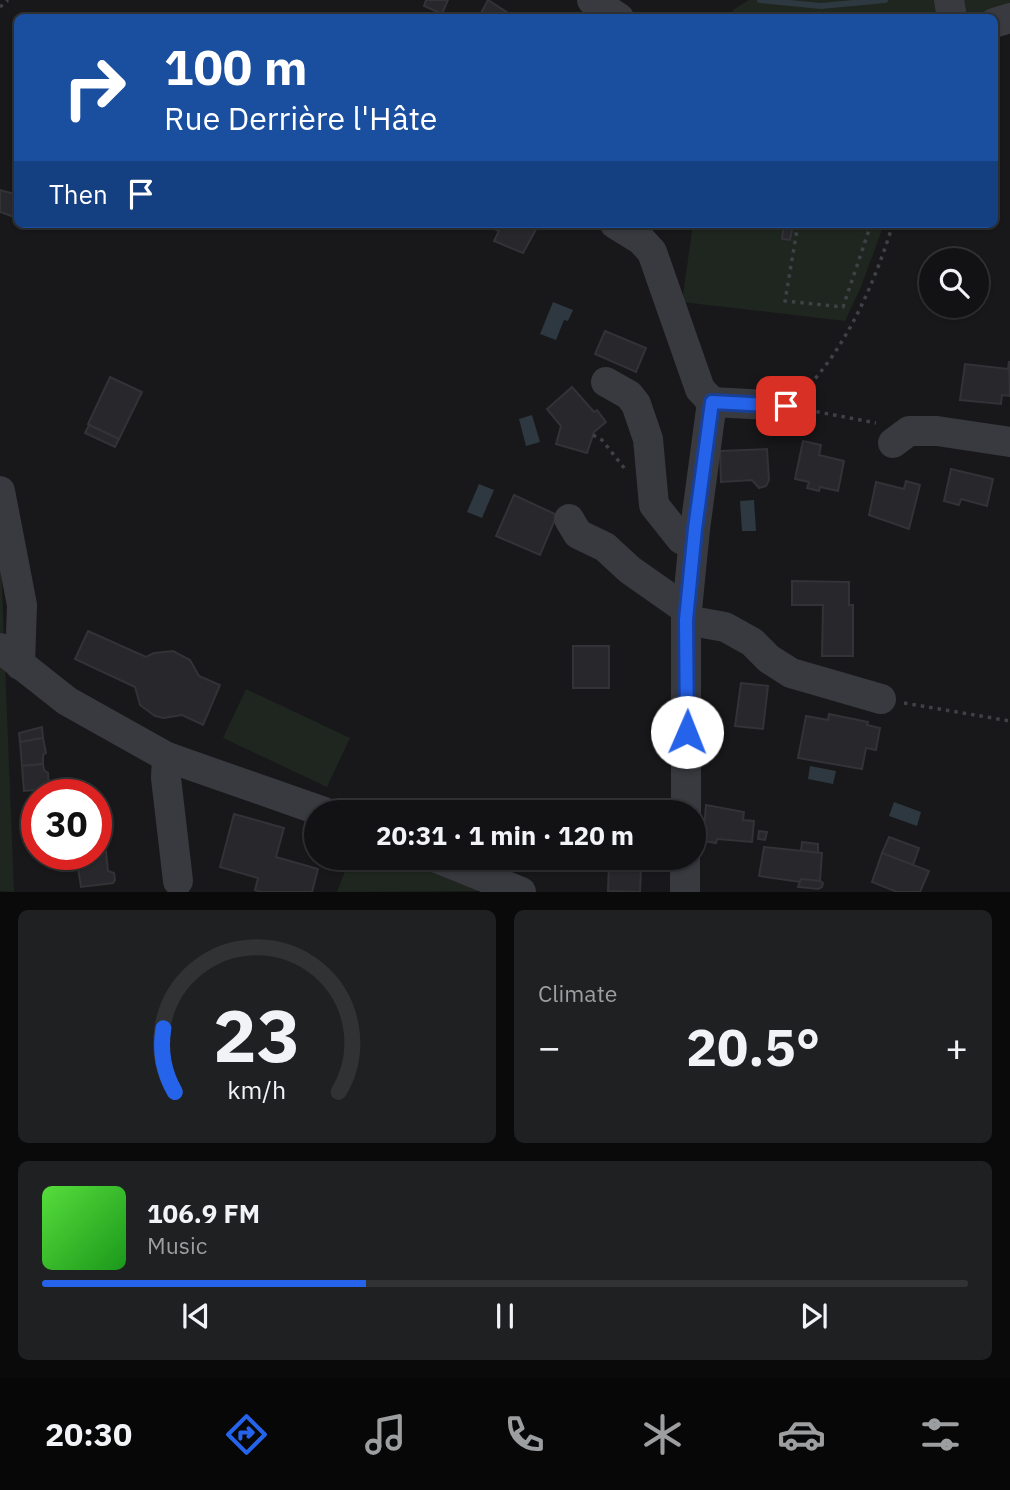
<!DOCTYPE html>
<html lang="en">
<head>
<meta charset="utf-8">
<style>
	:root { --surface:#121214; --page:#1f2022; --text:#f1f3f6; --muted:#9c9ea0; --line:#313234; --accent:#2563eb }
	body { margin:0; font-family:"IBM Plex Sans",sans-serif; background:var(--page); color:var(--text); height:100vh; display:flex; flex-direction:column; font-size:26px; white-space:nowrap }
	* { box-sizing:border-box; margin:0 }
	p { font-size:23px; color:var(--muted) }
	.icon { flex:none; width:38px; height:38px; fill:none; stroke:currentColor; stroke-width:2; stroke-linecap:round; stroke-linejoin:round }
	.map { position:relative; height:892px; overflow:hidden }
	.side { display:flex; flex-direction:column; gap:18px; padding:18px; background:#0a0a0b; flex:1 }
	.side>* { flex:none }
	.guide { position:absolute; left:14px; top:14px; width:984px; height:214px; border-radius:10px; box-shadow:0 2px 5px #0004,0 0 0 2px var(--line); background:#1a4fa0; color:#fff; overflow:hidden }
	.tools { position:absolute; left:919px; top:248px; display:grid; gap:14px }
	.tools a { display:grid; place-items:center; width:70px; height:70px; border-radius:50%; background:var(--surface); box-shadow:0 2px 5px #0004,0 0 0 2px var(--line); font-size:35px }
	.speed { position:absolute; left:21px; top:779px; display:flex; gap:14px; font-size:35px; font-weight:700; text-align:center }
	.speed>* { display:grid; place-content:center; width:91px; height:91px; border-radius:50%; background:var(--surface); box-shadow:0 2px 5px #0004,0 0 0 2px var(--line); line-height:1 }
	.speed .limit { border:10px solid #d22; background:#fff; color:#111 }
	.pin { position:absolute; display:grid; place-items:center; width:60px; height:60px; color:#fff; margin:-30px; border-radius:14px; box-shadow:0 4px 10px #0006 }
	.me { position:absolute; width:77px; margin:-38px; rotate:1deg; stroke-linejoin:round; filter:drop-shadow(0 0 5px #0008) }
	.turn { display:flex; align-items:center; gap:24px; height:147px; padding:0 35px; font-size:32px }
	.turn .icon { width:91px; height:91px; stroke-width:2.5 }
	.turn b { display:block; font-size:49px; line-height:60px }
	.then { display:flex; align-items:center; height:66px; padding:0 35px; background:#0003; gap:14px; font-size:26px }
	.big { font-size:52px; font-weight:700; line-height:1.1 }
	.side .tile { flex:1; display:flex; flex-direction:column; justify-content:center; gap:10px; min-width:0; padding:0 24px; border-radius:10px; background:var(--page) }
	.side .dial { align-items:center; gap:0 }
	.dial svg { height:182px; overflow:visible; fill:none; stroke:var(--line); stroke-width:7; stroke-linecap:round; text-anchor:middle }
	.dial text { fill:var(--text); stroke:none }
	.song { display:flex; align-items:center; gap:21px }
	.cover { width:84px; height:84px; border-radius:10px; background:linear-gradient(135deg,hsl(110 70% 55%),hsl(120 70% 35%)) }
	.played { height:7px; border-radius:4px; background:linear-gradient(90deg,var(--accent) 35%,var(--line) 35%) }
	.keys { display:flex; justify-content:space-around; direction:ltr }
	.heat { display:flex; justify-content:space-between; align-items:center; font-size:38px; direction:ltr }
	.side .tiles { flex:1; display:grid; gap:18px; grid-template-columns:1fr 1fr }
	.tile:last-child { grid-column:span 2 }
	.trip { position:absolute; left:304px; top:800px; width:402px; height:70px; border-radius:35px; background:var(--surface); box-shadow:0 2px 5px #0004,0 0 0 2px var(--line); font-weight:700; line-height:70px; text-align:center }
	.dock { display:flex; height:112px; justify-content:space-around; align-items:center; background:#070708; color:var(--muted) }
	.dock .icon { width:49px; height:49px }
	.dock .active { color:var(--accent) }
	.dock b { font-size:32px; color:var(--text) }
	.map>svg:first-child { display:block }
	.green { fill:#1e261f }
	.water { fill:#2d3840 }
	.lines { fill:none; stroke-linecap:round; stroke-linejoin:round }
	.stream { stroke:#2d3840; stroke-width:6 }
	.building { fill:#28282c; stroke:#323237; stroke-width:2 }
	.path { stroke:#3f4147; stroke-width:3.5; stroke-dasharray:3.5 5; stroke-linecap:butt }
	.minor { stroke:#393a40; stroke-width:30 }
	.route-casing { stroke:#184099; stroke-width:18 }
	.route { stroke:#2563eb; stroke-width:12 }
</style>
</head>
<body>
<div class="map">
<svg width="1010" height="892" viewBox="0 0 1010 892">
	<rect width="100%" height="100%" fill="#18181a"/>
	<g class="green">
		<path d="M749 0H1010V11L985 17 732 18 733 10Z"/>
		<path d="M693 224H884L861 287 845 321 682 302Z"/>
		<path d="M0 538 14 891V892L0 891Z"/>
		<path d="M246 689 350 738 327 787 223 738Z"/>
		<path d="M350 858H397L483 891 337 892Z"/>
	</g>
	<g class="water">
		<path d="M553 302 573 310 568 321 564 320 556 340 540 334Z"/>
		<path d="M532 415 540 442 526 446 519 419Z"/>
		<path d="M479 484 494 490 482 518 467 512Z"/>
		<path d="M754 500 756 531H742L740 501Z"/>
		<path d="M810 766 836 771 833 784 808 779Z"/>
		<path d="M894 802 921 812 917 826 889 816Z"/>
	</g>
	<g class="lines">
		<path class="stream" d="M760 0 821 6 885 0"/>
	</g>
	<g class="building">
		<path d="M426 0H448L442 14 424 6Z"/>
		<path d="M488 0 516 18H473L475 15 479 17Z"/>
		<path d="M0 190 18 195 17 218 0 212Z"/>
		<path d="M492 224H539L523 253 494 241 499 231 490 227Z"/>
		<path d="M784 224 793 225 790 240 782 239Z"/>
		<path d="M605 331 646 348 636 372 595 354Z"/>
		<path d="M1009 361 1010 396 1002 395 1001 404 960 400 965 364 1008 369Z"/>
		<path d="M110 377 142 392 119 439 88 424Z"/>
		<path d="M572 387 594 412 597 410 606 422 594 432 587 453 556 444 561 426 547 409Z"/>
		<path d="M89 425 119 439 115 447 85 433Z"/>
		<path d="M803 441 821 445 819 455 844 461 838 491 820 487 819 491 807 488 809 482 795 479Z"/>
		<path d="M767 449 769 480 766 486 759 488 752 480 721 482 720 451Z"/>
		<path d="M951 469 993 479 987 506 961 499 959 505 944 501Z"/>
		<path d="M906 481 920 485 909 529 869 515 876 482 904 489Z"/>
		<path d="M514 495 557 515 540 555 496 536Z"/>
		<path d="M792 581 849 582V605H853V656H822L823 605H792Z"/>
		<path d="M88 631 146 657 154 653 173 651 190 660 199 676 220 685 203 725 182 715 164 718 155 716 140 705 135 687 75 659Z"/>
		<rect x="573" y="646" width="36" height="42"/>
		<path d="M741 683 768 686 763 729 735 726Z"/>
		<path d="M829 714 868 722 867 725 880 728 876 750 866 748 862 769 798 758 806 716 828 720Z"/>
		<path d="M42 727 43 738 20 742 19 733Z"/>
		<path d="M43 738 46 753 43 755V764L22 766 20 742Z"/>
		<path d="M43 764 44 770 48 773 49 787 46 789 24 791 22 766Z"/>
		<path d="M706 805 744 812 743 820 754 821 752 842 717 839 716 843 703 841Z"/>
		<path d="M234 814 284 828 276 857 318 869 312 892H261L255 890 258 878 220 867Z"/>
		<path d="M759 831 767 832 765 840 758 839Z"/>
		<path d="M889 837 919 848 913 865 882 853Z"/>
		<path d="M802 842 818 844V853L801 851Z"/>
		<path d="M764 847 822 853 820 881 801 879 800 882 759 876Z"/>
		<path d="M106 851 108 871 114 873 115 880 113 883 81 887 76 855Z"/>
		<path d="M882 853 929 871 920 892H897L872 882Z"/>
		<path d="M602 858H648V866H641L640 892 608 891 609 864H602Z"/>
		<path d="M801 879 820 881 823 883 822 887 818 889 798 887Z"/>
	</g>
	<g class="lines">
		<g class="path">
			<path d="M0 7 8 0"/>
			<path d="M798 224 785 301 843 307 871 224"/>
			<path d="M804 391C848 345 874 284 893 224"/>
			<path d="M808 410 876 423"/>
			<path d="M593 435 602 440 625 469"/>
			<path d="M904 703 1010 721"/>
		</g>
		<g class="minor">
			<path d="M592 0 619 18"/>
			<path d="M949 0 952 18"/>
			<path d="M994 23 1010 18"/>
			<path d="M615 224 641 240 652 252 700 389 712 402"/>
			<path d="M606 382 629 395 636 404 648 439 654 505 681 539 693 545"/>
			<path d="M893 443 909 431H937L1010 442"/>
			<path d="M0 491 22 605 20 665"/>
			<path d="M569 519 578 534 605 547 630 570 687 610"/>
			<path d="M686 620 725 627 752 642 769 659 791 673 881 699"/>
			<path d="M0 648 67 701 167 757 324 812"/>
			<path d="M167 757 166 778 178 881"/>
			<path d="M686 812V620L695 529 712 402 786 406"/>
			<path d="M437 858 521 892"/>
			<path d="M685 892V858"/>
		</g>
	</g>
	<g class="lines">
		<g class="route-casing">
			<path id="route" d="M687 732 686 620 695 529 712 402 786 406"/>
		</g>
		<use href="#route" class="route"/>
	</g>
</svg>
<div class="tools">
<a><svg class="icon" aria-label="search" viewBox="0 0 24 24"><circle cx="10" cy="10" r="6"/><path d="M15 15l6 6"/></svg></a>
</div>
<div class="speed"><div class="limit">30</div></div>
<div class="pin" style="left:786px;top:406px;background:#d93025"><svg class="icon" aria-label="arrive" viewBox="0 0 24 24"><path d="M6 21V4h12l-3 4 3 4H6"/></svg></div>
<svg class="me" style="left:687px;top:732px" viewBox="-20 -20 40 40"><circle r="19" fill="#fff"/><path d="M0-13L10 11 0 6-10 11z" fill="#2563eb"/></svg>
<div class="trip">20:31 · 1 min · 120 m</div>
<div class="guide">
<div class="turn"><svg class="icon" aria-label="right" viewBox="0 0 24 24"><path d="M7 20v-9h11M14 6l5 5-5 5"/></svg><div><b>100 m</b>Rue Derrière l'Hâte</div></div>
<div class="then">Then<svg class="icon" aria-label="arrive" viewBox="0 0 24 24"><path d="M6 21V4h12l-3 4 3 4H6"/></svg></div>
</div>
</div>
<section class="side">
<div class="tiles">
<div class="tile dial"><svg viewBox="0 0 100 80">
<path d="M14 69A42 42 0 1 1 86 69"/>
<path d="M14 69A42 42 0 0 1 9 41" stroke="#2563eb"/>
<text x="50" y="56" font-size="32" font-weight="700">23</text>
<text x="50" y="72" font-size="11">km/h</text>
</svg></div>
<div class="tile"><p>Climate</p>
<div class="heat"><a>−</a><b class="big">20.5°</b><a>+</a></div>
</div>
<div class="tile">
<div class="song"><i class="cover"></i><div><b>106.9 FM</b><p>Music</p></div></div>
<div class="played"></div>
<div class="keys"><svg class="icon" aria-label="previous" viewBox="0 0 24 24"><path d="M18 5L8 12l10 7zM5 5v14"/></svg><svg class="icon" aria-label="pause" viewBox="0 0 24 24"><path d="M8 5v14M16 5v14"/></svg><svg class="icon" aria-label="next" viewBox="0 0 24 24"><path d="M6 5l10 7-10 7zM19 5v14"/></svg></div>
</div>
</div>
</section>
<nav class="dock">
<b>20:30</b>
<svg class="icon active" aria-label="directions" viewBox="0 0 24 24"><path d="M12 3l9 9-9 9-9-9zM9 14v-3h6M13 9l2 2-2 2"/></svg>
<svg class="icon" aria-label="music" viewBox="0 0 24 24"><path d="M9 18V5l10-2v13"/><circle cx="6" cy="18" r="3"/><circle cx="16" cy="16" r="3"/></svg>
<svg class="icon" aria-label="phone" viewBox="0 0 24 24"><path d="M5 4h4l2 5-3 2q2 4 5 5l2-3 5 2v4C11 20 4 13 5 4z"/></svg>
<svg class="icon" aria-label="climate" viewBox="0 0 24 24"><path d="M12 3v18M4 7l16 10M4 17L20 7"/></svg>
<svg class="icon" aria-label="car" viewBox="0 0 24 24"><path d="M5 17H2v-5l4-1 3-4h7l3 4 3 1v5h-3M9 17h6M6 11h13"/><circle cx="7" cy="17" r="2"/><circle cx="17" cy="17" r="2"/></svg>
<svg class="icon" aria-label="filters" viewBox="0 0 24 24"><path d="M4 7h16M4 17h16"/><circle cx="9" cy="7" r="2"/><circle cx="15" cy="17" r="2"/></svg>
</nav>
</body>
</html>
